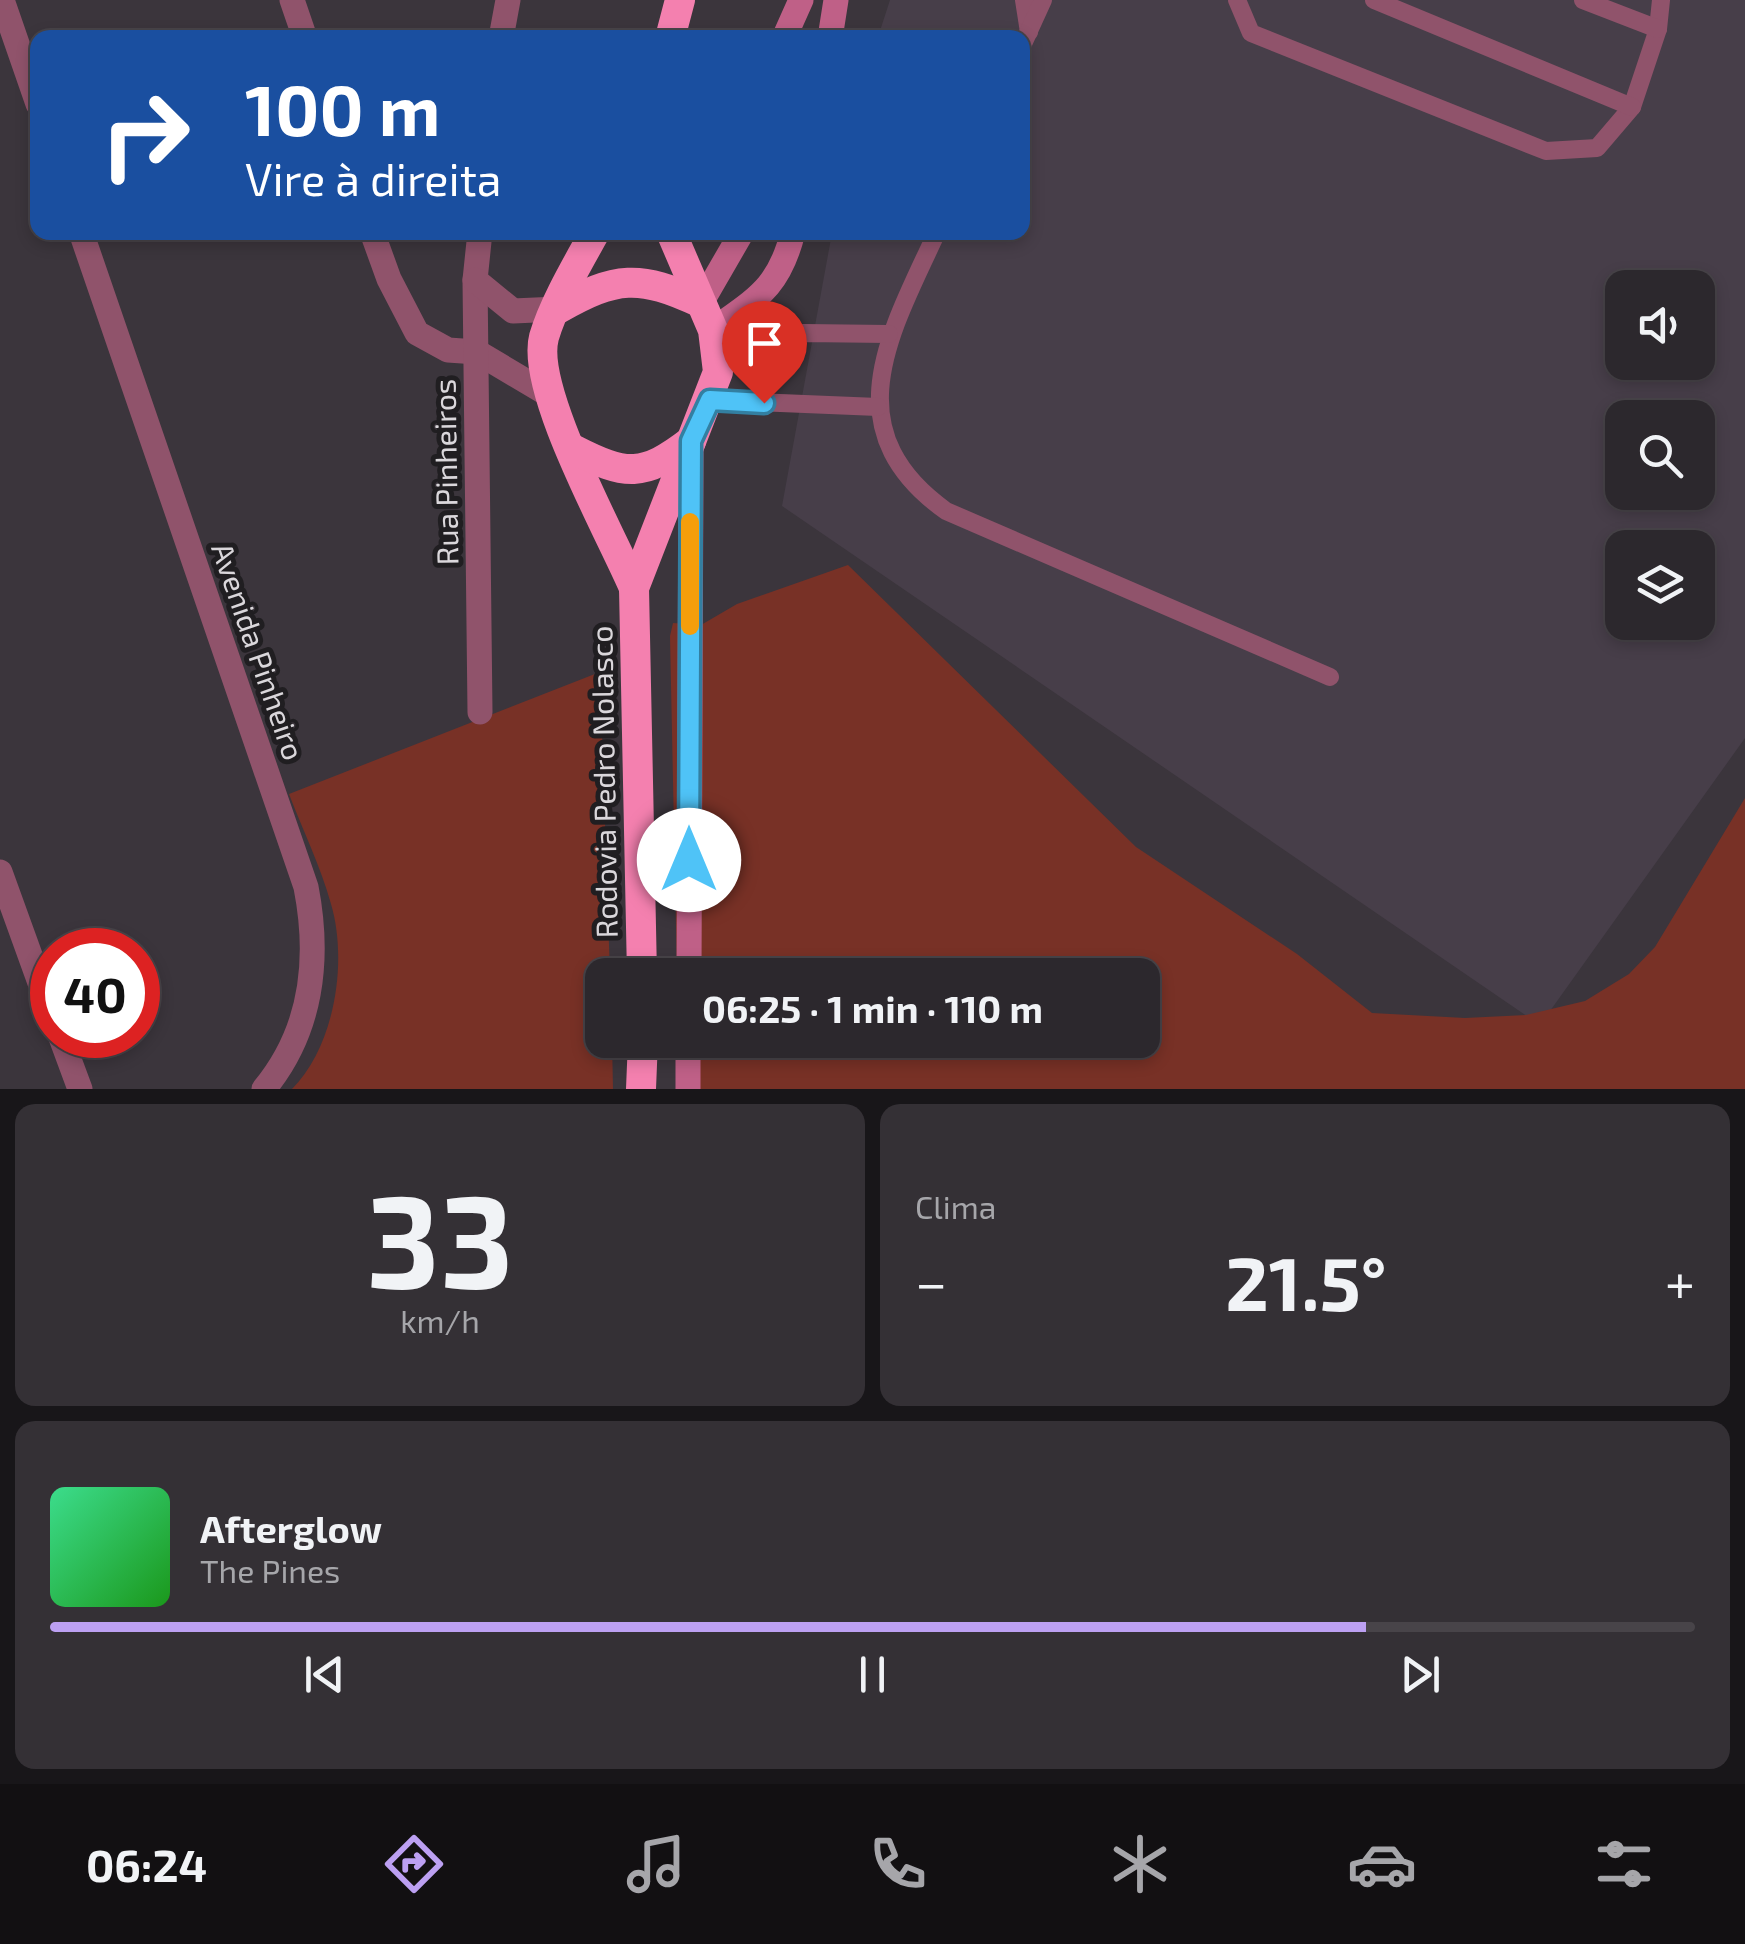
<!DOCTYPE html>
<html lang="pt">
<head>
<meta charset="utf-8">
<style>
	:root { --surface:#2c282d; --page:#343035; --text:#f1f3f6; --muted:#a6a6aa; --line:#484449; --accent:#bca0f2 }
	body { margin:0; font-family:"Exo 2",sans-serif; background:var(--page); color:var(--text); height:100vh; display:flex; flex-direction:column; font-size:38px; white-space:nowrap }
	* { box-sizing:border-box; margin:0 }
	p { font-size:32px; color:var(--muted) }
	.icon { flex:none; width:55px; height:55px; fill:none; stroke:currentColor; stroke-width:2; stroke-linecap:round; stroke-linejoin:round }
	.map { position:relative; height:1089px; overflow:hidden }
	.drawer { display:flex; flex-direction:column; gap:15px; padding:15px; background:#181619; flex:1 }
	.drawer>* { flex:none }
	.hud { position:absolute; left:30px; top:30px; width:1000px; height:210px; border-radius:20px; box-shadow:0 5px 15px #0003,0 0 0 2px var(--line); background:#1a4fa0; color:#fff; overflow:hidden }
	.fabs { position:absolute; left:1605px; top:270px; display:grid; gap:20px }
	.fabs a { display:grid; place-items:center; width:110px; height:110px; border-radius:20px; background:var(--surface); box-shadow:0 5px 15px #0003,0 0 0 2px var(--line); font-size:50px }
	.speed { position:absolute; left:30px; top:928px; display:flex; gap:20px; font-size:50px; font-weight:700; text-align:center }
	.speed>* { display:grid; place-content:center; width:130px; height:130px; border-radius:50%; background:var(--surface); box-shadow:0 5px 15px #0003,0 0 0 2px var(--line); line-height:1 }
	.speed .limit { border:15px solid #d22; background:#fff; color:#111 }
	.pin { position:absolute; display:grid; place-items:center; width:85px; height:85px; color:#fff; margin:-102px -42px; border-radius:50% 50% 50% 0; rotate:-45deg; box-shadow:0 0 10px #0007 }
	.pin .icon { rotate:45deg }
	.me { position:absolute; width:110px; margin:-55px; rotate:0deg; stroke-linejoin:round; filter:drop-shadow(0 0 8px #0008) }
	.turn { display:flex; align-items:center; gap:35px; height:210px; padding:0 50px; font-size:45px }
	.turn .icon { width:130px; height:130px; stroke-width:2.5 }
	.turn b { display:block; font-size:70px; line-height:85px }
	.big { font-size:75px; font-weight:700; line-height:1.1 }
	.drawer .widget { flex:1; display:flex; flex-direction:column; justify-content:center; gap:15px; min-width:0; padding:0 35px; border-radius:20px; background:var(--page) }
	.drawer .dial { align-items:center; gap:0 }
	.dial b { font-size:130px; line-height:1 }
	.song { display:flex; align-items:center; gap:30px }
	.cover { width:120px; height:120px; border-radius:15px; background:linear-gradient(135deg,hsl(150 70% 55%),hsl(120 70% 35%)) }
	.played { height:10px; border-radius:5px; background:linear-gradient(90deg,var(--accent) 80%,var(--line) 80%) }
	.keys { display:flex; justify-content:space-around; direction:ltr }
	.heat { display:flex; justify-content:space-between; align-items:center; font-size:55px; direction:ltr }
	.drawer .tiles { flex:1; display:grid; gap:15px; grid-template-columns:1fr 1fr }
	.widget:last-child { grid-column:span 2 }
	.trip { position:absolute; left:585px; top:958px; width:575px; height:100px; border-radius:20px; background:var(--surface); box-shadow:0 5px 15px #0003,0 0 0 2px var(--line); font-weight:700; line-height:100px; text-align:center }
	.tab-bar { display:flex; height:160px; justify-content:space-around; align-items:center; background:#121012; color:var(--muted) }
	.tab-bar .icon { width:70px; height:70px }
	.tab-bar .current { color:var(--accent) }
	.tab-bar b { font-size:45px; color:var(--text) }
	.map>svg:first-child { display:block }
	.built { fill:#473e49; fill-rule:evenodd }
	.green { fill:#783126 }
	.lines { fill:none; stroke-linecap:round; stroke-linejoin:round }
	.lane { stroke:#90536b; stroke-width:18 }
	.street { stroke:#90536b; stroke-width:25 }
	.secondary { stroke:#bf6087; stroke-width:25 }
	.highway { stroke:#f480af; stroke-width:30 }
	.route-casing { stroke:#337fa1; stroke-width:25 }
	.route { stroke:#4fc3f7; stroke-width:18 }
	.slow { stroke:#f59e0b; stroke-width:18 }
	.labels { text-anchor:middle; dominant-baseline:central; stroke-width:10; stroke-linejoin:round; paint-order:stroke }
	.street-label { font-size:30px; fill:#dad7db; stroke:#201e21 }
</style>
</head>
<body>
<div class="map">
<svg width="1745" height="1089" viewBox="0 0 1745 1089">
	<rect width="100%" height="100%" fill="#3b353c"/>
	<path class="built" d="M890 0H1745V738L1540 1025 782 506 832 233 1022 232V38L878 37ZM1622 288H1698V362H1622ZM1622 418H1698V492H1622ZM1622 548H1698V622H1622Z"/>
	<g class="green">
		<path d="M848 565 1136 847 1297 954 1372 1013 1465 1018 1526 1015 1585 1001 1629 974 1655 947 1745 798V1089H677V1040H1142V975H677L670 636 673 623 701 625 737 604Z"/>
		<path d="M600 672 610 975H602V1040H612L613 1089H292C335 1046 348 961 331 904 321 867 303 831 289 794Z"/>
	</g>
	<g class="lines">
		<g class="lane">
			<path d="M1024 0 1029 32"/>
			<path d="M1237 0 1251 33 1546 151 1597 148 1632 107 1658 29 1661 0"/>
			<path d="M1374 0 1632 107"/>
			<path d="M1583 0 1658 29"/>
			<path d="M1022 46 1043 0"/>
			<path d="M937 232C889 335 833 430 946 511L1330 677"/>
			<path d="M717 343 804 333 889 334"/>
			<path d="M710 400 878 407"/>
		</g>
		<g class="street">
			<path d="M2 0 38 104"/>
			<path d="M292 0 305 38"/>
			<path d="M501 38 508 0"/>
			<path d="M81 232 306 887C320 959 312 1031 264 1089"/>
			<path d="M372 232 389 279 417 333 448 350 477 352 546 393"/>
			<path d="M480 232 475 280 480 712"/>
			<path d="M475 280 513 311 558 309"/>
			<path d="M0 872 52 1016"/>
			<path d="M60 1035 80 1089"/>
		</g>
		<g class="secondary">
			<path d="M784 38 801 0"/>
			<path d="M830 38 836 0"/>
			<path d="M701 303 742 232"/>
			<path d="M713 330C757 298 779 288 793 232"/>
			<path d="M689 975 691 450"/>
			<path d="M688 1089V1040"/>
		</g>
		<g class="highway">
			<path d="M670 38 680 0"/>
			<path d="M595 232C578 263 554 303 544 337 530 389 610 532 634 588"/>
			<path d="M558 309C616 276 639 274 701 303"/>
			<path d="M573 449C626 476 643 478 691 441"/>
			<path d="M642 975 634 588 718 372 713 330 671 232"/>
			<path d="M641 1089 643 1040"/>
		</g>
	</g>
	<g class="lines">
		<g class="route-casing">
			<path id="route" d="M689 860 691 441 710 400 764 403"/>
		</g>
		<use href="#route" class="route"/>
		<path class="slow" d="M690 626V522"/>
	</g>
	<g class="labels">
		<g class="street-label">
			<text transform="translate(445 472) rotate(-91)">Rua Pinheiros</text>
			<text transform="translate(259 651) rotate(71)">Avenida Pinheiro</text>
			<text transform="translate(603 782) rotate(-91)">Rodovia Pedro Nolasco</text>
		</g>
	</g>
</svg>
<div class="fabs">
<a><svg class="icon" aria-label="sound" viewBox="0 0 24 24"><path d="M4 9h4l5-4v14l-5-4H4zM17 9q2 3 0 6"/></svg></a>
<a><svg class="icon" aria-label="search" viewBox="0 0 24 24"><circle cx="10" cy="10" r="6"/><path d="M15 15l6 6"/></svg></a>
<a><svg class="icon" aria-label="layers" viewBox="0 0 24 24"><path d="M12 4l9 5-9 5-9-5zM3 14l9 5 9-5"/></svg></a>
</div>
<div class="speed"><div class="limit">40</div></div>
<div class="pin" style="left:764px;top:403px;background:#d93025"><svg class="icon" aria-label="arrive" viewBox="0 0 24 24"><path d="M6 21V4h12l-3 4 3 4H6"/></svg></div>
<svg class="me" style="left:689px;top:860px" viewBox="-20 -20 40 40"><circle r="19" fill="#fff"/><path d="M0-13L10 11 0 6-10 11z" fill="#4fc3f7"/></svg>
<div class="trip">06:25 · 1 min · 110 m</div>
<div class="hud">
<div class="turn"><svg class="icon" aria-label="right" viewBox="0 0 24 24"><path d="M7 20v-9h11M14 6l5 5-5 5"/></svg><div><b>100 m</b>Vire à direita</div></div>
</div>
</div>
<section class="drawer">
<div class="tiles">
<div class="widget dial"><b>33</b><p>km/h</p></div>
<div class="widget"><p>Clima</p>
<div class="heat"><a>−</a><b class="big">21.5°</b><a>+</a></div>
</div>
<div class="widget">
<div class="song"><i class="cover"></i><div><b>Afterglow</b><p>The Pines</p></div></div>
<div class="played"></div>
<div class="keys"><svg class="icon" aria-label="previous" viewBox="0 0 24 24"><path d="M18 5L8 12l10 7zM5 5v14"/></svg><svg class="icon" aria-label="pause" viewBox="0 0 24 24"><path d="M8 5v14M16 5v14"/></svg><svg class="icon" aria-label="next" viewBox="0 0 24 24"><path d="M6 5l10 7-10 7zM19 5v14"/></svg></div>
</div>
</div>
</section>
<nav class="tab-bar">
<b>06:24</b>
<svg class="icon current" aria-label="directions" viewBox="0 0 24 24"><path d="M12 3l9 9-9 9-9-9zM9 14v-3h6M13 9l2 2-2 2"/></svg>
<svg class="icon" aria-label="music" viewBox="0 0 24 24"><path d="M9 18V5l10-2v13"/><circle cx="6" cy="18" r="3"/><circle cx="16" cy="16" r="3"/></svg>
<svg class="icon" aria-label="phone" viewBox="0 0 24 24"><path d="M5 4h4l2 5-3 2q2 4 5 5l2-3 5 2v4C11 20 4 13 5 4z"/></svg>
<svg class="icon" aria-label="climate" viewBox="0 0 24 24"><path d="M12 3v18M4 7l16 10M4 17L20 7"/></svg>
<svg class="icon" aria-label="car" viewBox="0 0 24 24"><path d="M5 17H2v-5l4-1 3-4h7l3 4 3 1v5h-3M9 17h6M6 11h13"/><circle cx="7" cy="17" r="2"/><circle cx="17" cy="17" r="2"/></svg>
<svg class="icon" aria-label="filters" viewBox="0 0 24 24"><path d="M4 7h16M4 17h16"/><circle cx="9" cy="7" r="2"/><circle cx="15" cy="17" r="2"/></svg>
</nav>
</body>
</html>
